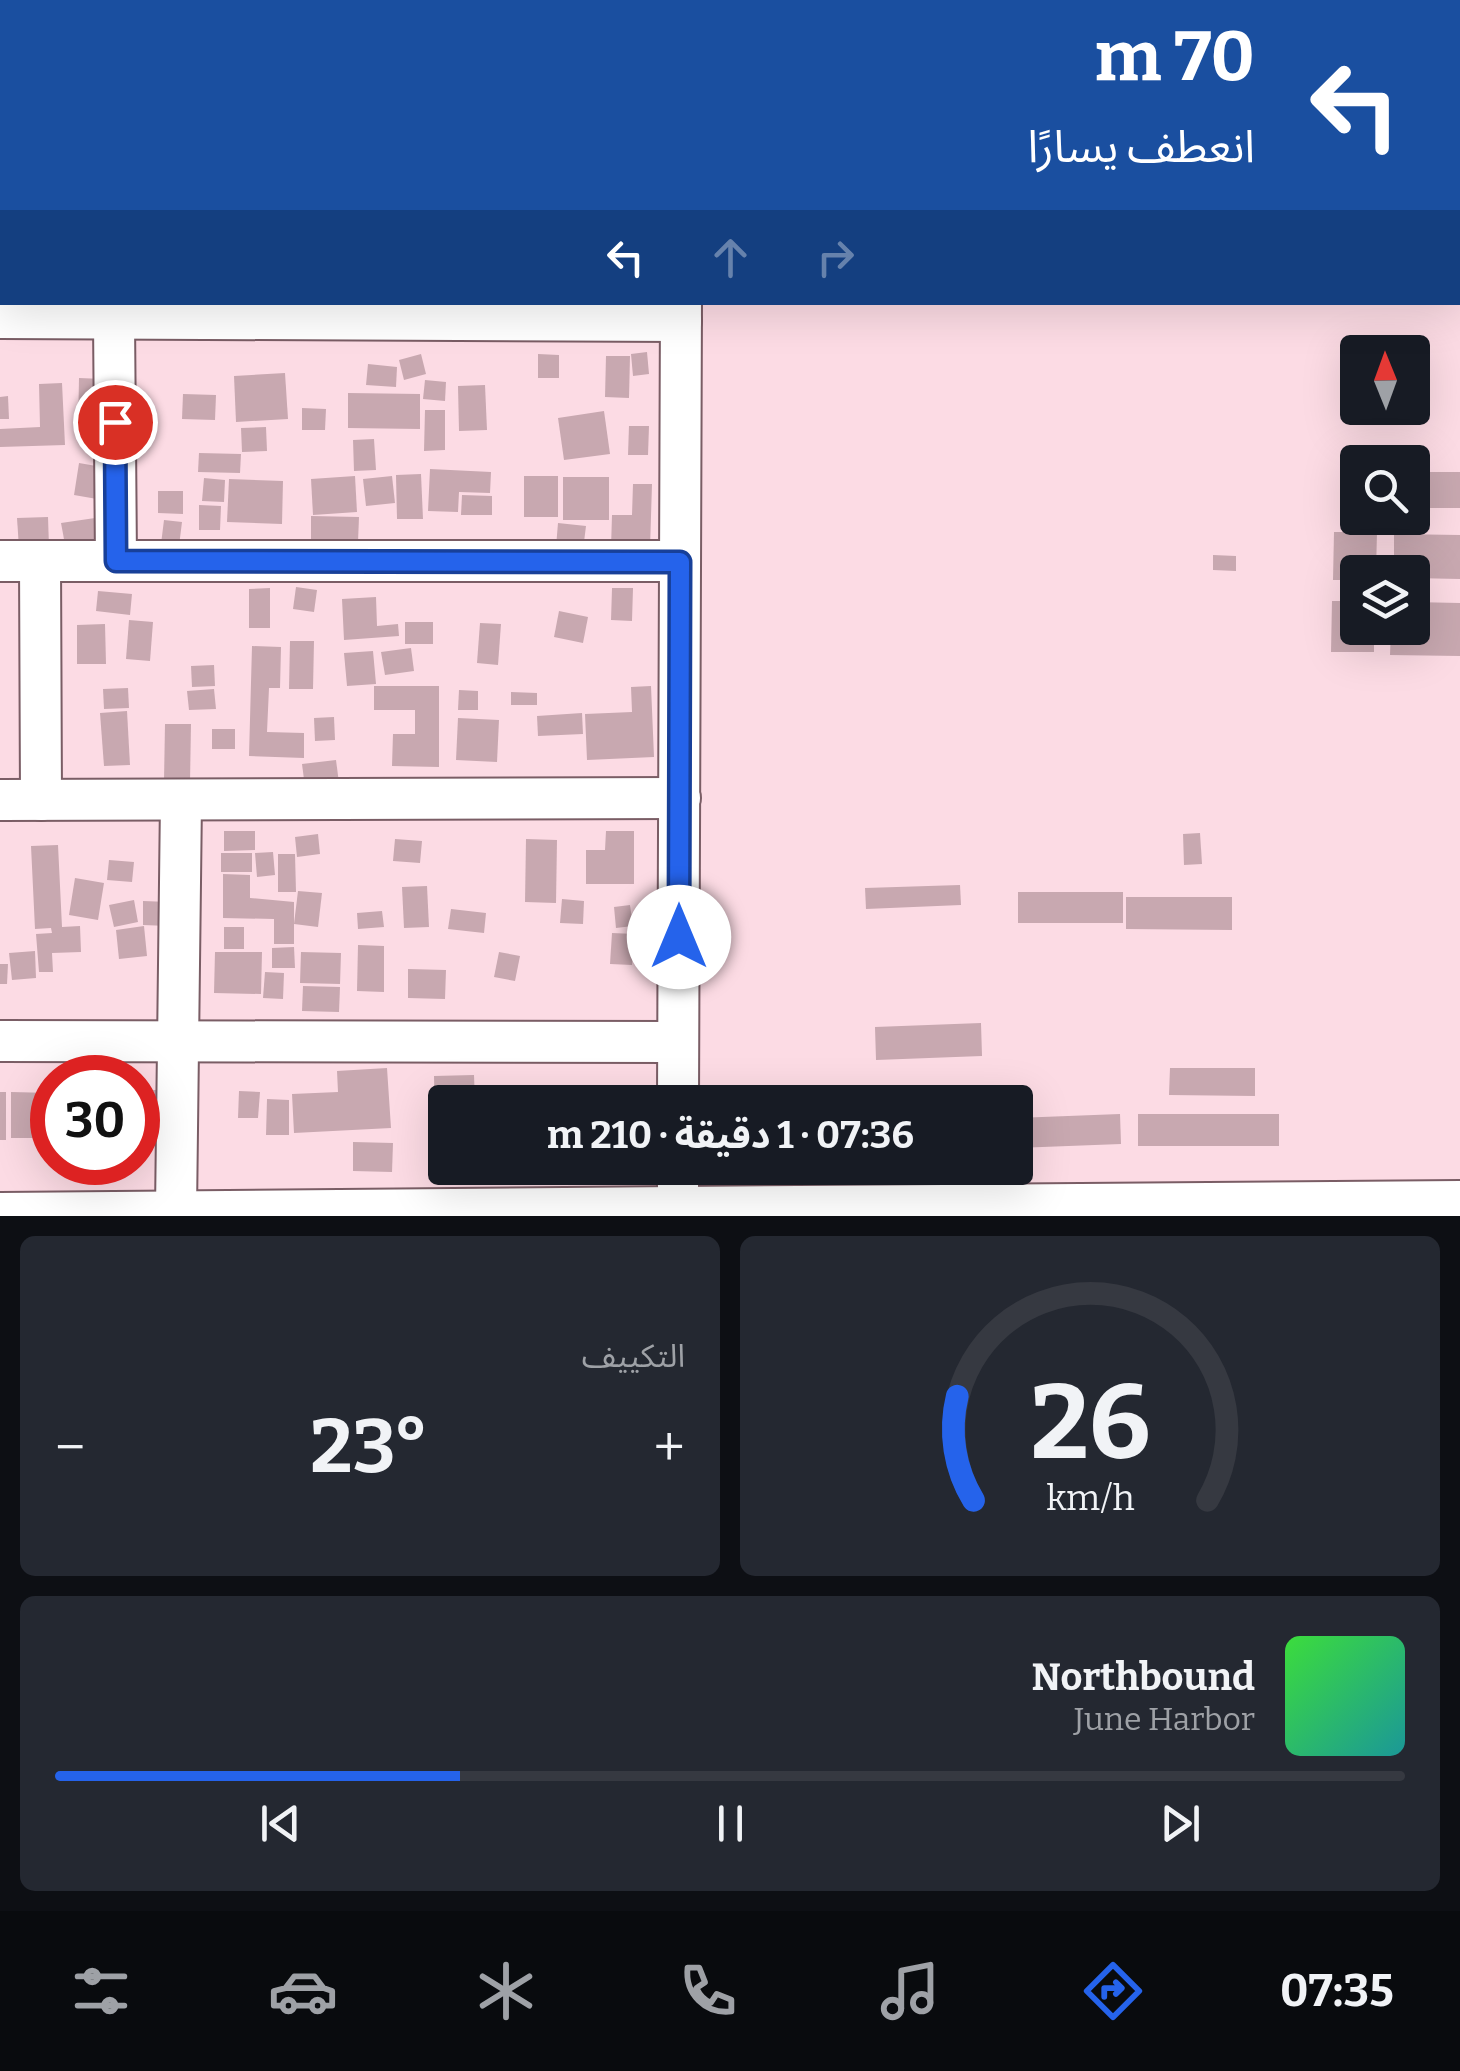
<!DOCTYPE html>
<html lang="ar">
<head>
<meta charset="utf-8">
<style>
	:root { --surface:#171b24; --page:#242831; --text:#f1f3f6; --muted:#9ea1a6; --line:#363941; --accent:#2563eb }
	body { margin:0; font-family:Bitter,"Noto Sans Arabic",serif; background:var(--page); color:var(--text); direction:rtl; height:100vh; display:flex; flex-direction:column; font-size:38px; white-space:nowrap }
	* { box-sizing:border-box; margin:0 }
	p { font-size:32px; color:var(--muted) }
	.icon { flex:none; width:55px; height:55px; fill:none; stroke:currentColor; stroke-width:2; stroke-linecap:round; stroke-linejoin:round }
	.map { position:relative; height:1216px; overflow:hidden; direction:ltr }
	.drawer { display:flex; flex-direction:column; gap:20px; padding:20px; background:#0d0f14; flex:1 }
	.drawer>* { flex:none }
	.hud { position:absolute; left:0px; top:0px; width:1460px; height:305px; box-shadow:0 10px 40px #0002; direction:rtl; background:#1a4fa0; color:#fff; overflow:hidden }
	.needle { width:65px; rotate:359deg }
	.buttons { position:absolute; left:1340px; top:335px; display:grid; gap:20px }
	.buttons a { display:grid; place-items:center; width:90px; height:90px; border-radius:10px; background:var(--surface); box-shadow:0 10px 40px #0002; font-size:50px }
	.speed { position:absolute; left:30px; top:1055px; display:flex; gap:20px; font-size:50px; font-weight:700; text-align:center }
	.speed>* { display:grid; place-content:center; width:130px; height:130px; border-radius:50%; background:var(--surface); box-shadow:0 10px 40px #0002; line-height:1 }
	.speed .limit { border:15px solid #d22; background:#fff; color:#111 }
	.pin { position:absolute; display:grid; place-items:center; width:85px; height:85px; color:#fff; margin:-42px; border:5px solid #fff; border-radius:50%; box-shadow:0 2px 10px #0007 }
	.me { position:absolute; width:110px; margin:-55px; rotate:0deg; stroke-linejoin:round; filter:drop-shadow(0 0 8px #0008) }
	.turn { display:flex; align-items:center; gap:35px; height:210px; padding:0 40px; font-size:45px }
	.turn .icon { width:130px; height:130px; stroke-width:2.5 }
	.turn b { display:block; font-size:70px; line-height:85px }
	.lanes { display:flex; align-items:center; height:95px; padding:0 40px; background:#0003; justify-content:center; gap:50px; direction:ltr }
	.lanes .off { opacity:.35 }
	.big { font-size:75px; font-weight:700; line-height:1.1 }
	.drawer .card { flex:1; display:flex; flex-direction:column; justify-content:center; gap:15px; min-width:0; padding:0 35px; border-radius:15px; background:var(--page) }
	.drawer .dial { align-items:center; gap:0 }
	.dial svg { height:260px; overflow:visible; fill:none; stroke:var(--line); stroke-width:7; stroke-linecap:round; text-anchor:middle }
	.dial text { fill:var(--text); stroke:none }
	.song { display:flex; align-items:center; gap:30px }
	.cover { width:120px; height:120px; border-radius:15px; background:linear-gradient(135deg,hsl(120 70% 55%),hsl(180 70% 35%)) }
	.played { height:10px; border-radius:5px; background:linear-gradient(90deg,var(--accent) 30%,var(--line) 30%) }
	.keys { display:flex; justify-content:space-around; direction:ltr }
	.heat { display:flex; justify-content:space-between; align-items:center; font-size:55px; direction:ltr }
	.drawer .tiles { flex:1; display:grid; gap:20px; grid-template-columns:1fr 1fr }
	.card:last-child { grid-column:span 2 }
	.trip { position:absolute; left:428px; top:1085px; width:605px; height:100px; border-radius:10px; background:var(--surface); box-shadow:0 10px 40px #0002; font-weight:700; line-height:100px; text-align:center; direction:rtl }
	.menu { display:flex; height:160px; justify-content:space-around; align-items:center; background:#090b0e; color:var(--muted) }
	.menu .icon { width:70px; height:70px }
	.menu .active { color:var(--accent) }
	.menu b { font-size:45px; color:var(--text) }
	.map>svg:first-child { display:block }
	.building { fill:#c8a8b0 }
	.lines { fill:none; stroke-linecap:round; stroke-linejoin:round }
	.street-casing { stroke:#7a5d65; stroke-width:44 }
	.street { stroke:#fff; stroke-width:40 }
	.route-casing { stroke:#184099; stroke-width:25 }
	.route { stroke:#2563eb; stroke-width:18 }
</style>
</head>
<body>
<div class="map">
<svg width="1460" height="1216" viewBox="0 0 1460 1216">
	<rect width="100%" height="100%" fill="#fcdbe4"/>
	<g class="building">
		<path d="M647 352 649 374 633 376 631 354Z"/>
		<path d="M421 354 426 374 404 380 399 360Z"/>
		<path d="M538 354 559 355V378H538Z"/>
		<path d="M606 356H630L629 398 605 397Z"/>
		<path d="M368 364 397 367 396 387 366 385Z"/>
		<path d="M285 373 288 419 236 422 234 376Z"/>
		<path d="M79 378 103 379 102 430H78Z"/>
		<path d="M425 380 446 382 445 401 423 399Z"/>
		<path d="M62 383 65 445 0 447V429L40 427 39 384Z"/>
		<path d="M485 385 487 430 459 431 458 386Z"/>
		<path d="M348 393 420 394V429L348 428Z"/>
		<path d="M183 394 216 395 215 420 182 419Z"/>
		<path d="M8 396 9 419H0V397Z"/>
		<path d="M302 408 326 409 325 430H302Z"/>
		<path d="M425 410H445V450L424 451Z"/>
		<path d="M604 411 610 454 564 460 558 418Z"/>
		<path d="M629 426H649L648 455H628Z"/>
		<path d="M266 427 267 451 242 452 241 428Z"/>
		<path d="M374 439 376 470 354 471 353 440Z"/>
		<path d="M199 453 241 454 240 473 198 472Z"/>
		<path d="M79 463 102 467 97 499 74 495Z"/>
		<path d="M430 469 491 472 490 493 459 492 458 512 428 511Z"/>
		<rect x="1412" y="472" width="48" height="36"/>
		<path d="M421 474 423 519H397L396 475Z"/>
		<path d="M355 476 357 512 313 515 311 479Z"/>
		<path d="M392 476 395 503 366 506 363 479Z"/>
		<rect x="524" y="476" width="34" height="41"/>
		<rect x="563" y="477" width="46" height="43"/>
		<path d="M204 478 225 480 224 502 202 501Z"/>
		<path d="M229 479 283 481 282 524 227 522Z"/>
		<path d="M633 484H652L650 549 611 548 612 515H632Z"/>
		<path d="M158 491H183V514L158 513Z"/>
		<path d="M462 495 492 496V515H461Z"/>
		<path d="M199 505 221 506 220 530H199Z"/>
		<path d="M311 516 359 517 358 542H311Z"/>
		<path d="M48 517 49 547 19 548 17 518Z"/>
		<path d="M95 518 99 544 66 550 61 523Z"/>
		<path d="M164 520 182 522 179 546 161 544Z"/>
		<path d="M558 523 586 526 583 550 556 547Z"/>
		<path d="M1334 532H1377L1376 572H1358V580H1333Z"/>
		<path d="M1394 534 1460 535V579L1412 578V572H1394Z"/>
		<path d="M1213 555 1236 556V571L1213 570Z"/>
		<path d="M296 587 317 590 314 612 293 609Z"/>
		<path d="M270 588V628H249V589Z"/>
		<path d="M612 588H633L632 621 611 620Z"/>
		<path d="M98 591 132 594 130 615 96 611Z"/>
		<path d="M376 597 377 626 398 624 399 636 344 640 342 599Z"/>
		<path d="M1332 601H1358V628H1374V652H1331Z"/>
		<path d="M1412 602 1460 603V656L1390 655 1391 628H1412Z"/>
		<path d="M559 611 588 617 583 643 554 637Z"/>
		<path d="M129 620 153 622 150 661 126 659Z"/>
		<rect x="405" y="622" width="28" height="22"/>
		<path d="M480 623 501 624 498 665 477 663Z"/>
		<path d="M105 624 106 664H77V625Z"/>
		<path d="M290 641H314L313 689H289Z"/>
		<path d="M252 646 281 647 280 688H269L267 732 304 733V758L249 756Z"/>
		<path d="M411 648 414 671 385 675 381 652Z"/>
		<path d="M373 651 376 684 347 686 344 653Z"/>
		<path d="M214 665 215 686 192 687 191 666Z"/>
		<path d="M374 686H439V767L392 766 393 734H415V710H374Z"/>
		<path d="M651 686 654 757 587 760 585 714 632 712 631 687Z"/>
		<path d="M128 688 129 708 104 709 103 689Z"/>
		<path d="M214 689 216 709 189 710 187 691Z"/>
		<path d="M459 690 478 691V710H458Z"/>
		<path d="M511 692 537 693V705H511Z"/>
		<path d="M127 711 130 765 104 766 100 713Z"/>
		<path d="M582 713 583 734 538 736 537 716Z"/>
		<path d="M334 717 335 740 315 741 314 718Z"/>
		<path d="M458 718 499 720 497 762 456 760Z"/>
		<path d="M165 724H191L190 782 164 781Z"/>
		<rect x="212" y="729" width="23" height="20"/>
		<path d="M336 760 339 783 305 787 302 764Z"/>
		<path d="M224 831H255V850L224 851Z"/>
		<path d="M606 831H634V884H586V850H605Z"/>
		<path d="M1200 833 1202 864 1184 865 1183 834Z"/>
		<path d="M318 834 320 854 297 857 295 837Z"/>
		<path d="M395 839 422 841 420 863 393 861Z"/>
		<path d="M526 839 557 840 556 903 525 902Z"/>
		<path d="M58 845 62 927 80 926 81 952 52 953 53 972H39L36 934 52 933 51 928 35 929 31 846Z"/>
		<path d="M273 852 275 875 257 877 255 853Z"/>
		<rect x="221" y="853" width="31" height="19"/>
		<path d="M278 854H295L296 892H278Z"/>
		<path d="M109 860 134 862 132 882 107 880Z"/>
		<path d="M223 874 250 875V898L294 902V944H274V919L223 918Z"/>
		<path d="M75 878 104 883 98 920 69 915Z"/>
		<path d="M960 885 961 905 866 909 865 888Z"/>
		<path d="M427 886 429 927 404 928 402 887Z"/>
		<path d="M298 891 322 893 318 927 294 924Z"/>
		<rect x="1018" y="892" width="105" height="31"/>
		<path d="M1126 897H1232V930L1126 929Z"/>
		<path d="M562 899 584 901 583 924 560 923Z"/>
		<path d="M134 900 138 922 114 927 109 905Z"/>
		<path d="M143 901 169 902 168 926 143 925Z"/>
		<path d="M630 905 633 926 616 928 614 907Z"/>
		<path d="M451 909 486 913 484 933 448 929Z"/>
		<path d="M382 911 384 927 358 929 357 913Z"/>
		<path d="M144 926 147 956 119 959 116 930Z"/>
		<rect x="224" y="927" width="20" height="22"/>
		<path d="M612 933 635 934 632 965 610 964Z"/>
		<path d="M358 945 384 946V992L357 991Z"/>
		<path d="M294 947 295 968H272V948Z"/>
		<path d="M35 951 36 978 12 980 9 953Z"/>
		<path d="M215 952H262L261 994 214 993Z"/>
		<path d="M301 952 341 953 340 984 300 983Z"/>
		<path d="M499 952 520 956 515 981 494 977Z"/>
		<path d="M0 964H8L7 984H0Z"/>
		<path d="M408 969 446 970 445 999 408 998Z"/>
		<path d="M265 972 284 973 283 999 263 998Z"/>
		<path d="M303 986 340 987 339 1012 302 1011Z"/>
		<path d="M981 1023 982 1056 876 1060 875 1027Z"/>
		<path d="M387 1068 391 1128 294 1133 292 1094 338 1092 337 1071Z"/>
		<path d="M1170 1068H1255V1096L1169 1095Z"/>
		<path d="M474 1075 475 1102H445V1119H435L434 1076Z"/>
		<path d="M148 1090H171L172 1124H149Z"/>
		<path d="M239 1091 260 1092 258 1118H238Z"/>
		<rect x="0" y="1092" width="6" height="48"/>
		<path d="M11 1092 52 1093V1138H11Z"/>
		<path d="M267 1099 289 1100V1135H266Z"/>
		<path d="M1120 1114 1121 1144 1015 1148V1118Z"/>
		<rect x="1138" y="1114" width="141" height="32"/>
		<rect x="138" y="1124" width="6" height="27"/>
		<path d="M353 1142 393 1143 392 1172 353 1171Z"/>
	</g>
	<g class="lines">
		<g class="street-casing">
			<g id="street">
				<path d="M187 0V2"/>
				<path d="M682 0V2"/>
				<path d="M1136 0V2"/>
				<path d="M0 75H2"/>
				<path d="M1458 94H1460"/>
				<path d="M0 318 681 321"/>
				<path d="M114 319 116 561"/>
				<path d="M0 561H680"/>
				<path d="M40 561 41 800"/>
				<path d="M0 800 680 798"/>
				<path d="M0 1041 678 1042"/>
				<path d="M678 1102 681 302"/>
				<path d="M678 1168V1207L1460 1201"/>
				<path d="M176 1211 181 800"/>
				<path d="M0 1213 678 1207"/>
			</g>
		</g>
		<use href="#street" class="street"/>
	</g>
	<g class="lines">
		<g class="route-casing">
			<path id="route" d="M115 422 116 561 680 562 679 937"/>
		</g>
		<use href="#route" class="route"/>
	</g>
</svg>
<div class="buttons">
<a><svg class="needle" viewBox="-14 -14 28 28"><path d="M0-13l5 13h-10z" fill="#e53935"/><path d="M0 13l5-13h-10z" fill="#9ea1a6"/></svg></a>
<a><svg class="icon" aria-label="search" viewBox="0 0 24 24"><circle cx="10" cy="10" r="6"/><path d="M15 15l6 6"/></svg></a>
<a><svg class="icon" aria-label="layers" viewBox="0 0 24 24"><path d="M12 4l9 5-9 5-9-5zM3 14l9 5 9-5"/></svg></a>
</div>
<div class="speed"><div class="limit">30</div></div>
<div class="pin" style="left:115px;top:422px;background:#d93025"><svg class="icon" aria-label="arrive" viewBox="0 0 24 24"><path d="M6 21V4h12l-3 4 3 4H6"/></svg></div>
<svg class="me" style="left:679px;top:937px" viewBox="-20 -20 40 40"><circle r="19" fill="#fff"/><path d="M0-13L10 11 0 6-10 11z" fill="#2563eb"/></svg>
<div class="trip">07:36 · 1 دقيقة · 210 m</div>
<div class="hud">
<div class="turn"><svg class="icon" aria-label="left" viewBox="0 0 24 24"><path d="M17 20v-9H6M10 6l-5 5 5 5"/></svg><div><b>70 m</b>انعطف يسارًا</div></div>
<div class="lanes"><svg class="icon" aria-label="left" viewBox="0 0 24 24"><path d="M17 20v-9H6M10 6l-5 5 5 5"/></svg><svg class="icon off" aria-label="ahead" viewBox="0 0 24 24"><path d="M12 20V5M6 11l6-6 6 6"/></svg><svg class="icon off" aria-label="right" viewBox="0 0 24 24"><path d="M7 20v-9h11M14 6l5 5-5 5"/></svg></div>
</div>
</div>
<section class="drawer">
<div class="tiles">
<div class="card dial"><svg viewBox="0 0 100 80">
<path d="M14 69A42 42 0 1 1 86 69"/>
<path d="M14 69A42 42 0 0 1 9 37" stroke="#2563eb"/>
<text x="50" y="56" font-size="32" font-weight="700">26</text>
<text x="50" y="72" font-size="11">km/h</text>
</svg></div>
<div class="card"><p>التكييف</p>
<div class="heat"><a>−</a><b class="big">23°</b><a>+</a></div>
</div>
<div class="card">
<div class="song"><i class="cover"></i><div><b>Northbound</b><p>June Harbor</p></div></div>
<div class="played"></div>
<div class="keys"><svg class="icon" aria-label="previous" viewBox="0 0 24 24"><path d="M18 5L8 12l10 7zM5 5v14"/></svg><svg class="icon" aria-label="pause" viewBox="0 0 24 24"><path d="M8 5v14M16 5v14"/></svg><svg class="icon" aria-label="next" viewBox="0 0 24 24"><path d="M6 5l10 7-10 7zM19 5v14"/></svg></div>
</div>
</div>
</section>
<nav class="menu">
<b>07:35</b>
<svg class="icon active" aria-label="directions" viewBox="0 0 24 24"><path d="M12 3l9 9-9 9-9-9zM9 14v-3h6M13 9l2 2-2 2"/></svg>
<svg class="icon" aria-label="music" viewBox="0 0 24 24"><path d="M9 18V5l10-2v13"/><circle cx="6" cy="18" r="3"/><circle cx="16" cy="16" r="3"/></svg>
<svg class="icon" aria-label="phone" viewBox="0 0 24 24"><path d="M5 4h4l2 5-3 2q2 4 5 5l2-3 5 2v4C11 20 4 13 5 4z"/></svg>
<svg class="icon" aria-label="climate" viewBox="0 0 24 24"><path d="M12 3v18M4 7l16 10M4 17L20 7"/></svg>
<svg class="icon" aria-label="car" viewBox="0 0 24 24"><path d="M5 17H2v-5l4-1 3-4h7l3 4 3 1v5h-3M9 17h6M6 11h13"/><circle cx="7" cy="17" r="2"/><circle cx="17" cy="17" r="2"/></svg>
<svg class="icon" aria-label="filters" viewBox="0 0 24 24"><path d="M4 7h16M4 17h16"/><circle cx="9" cy="7" r="2"/><circle cx="15" cy="17" r="2"/></svg>
</nav>
</body>
</html>
